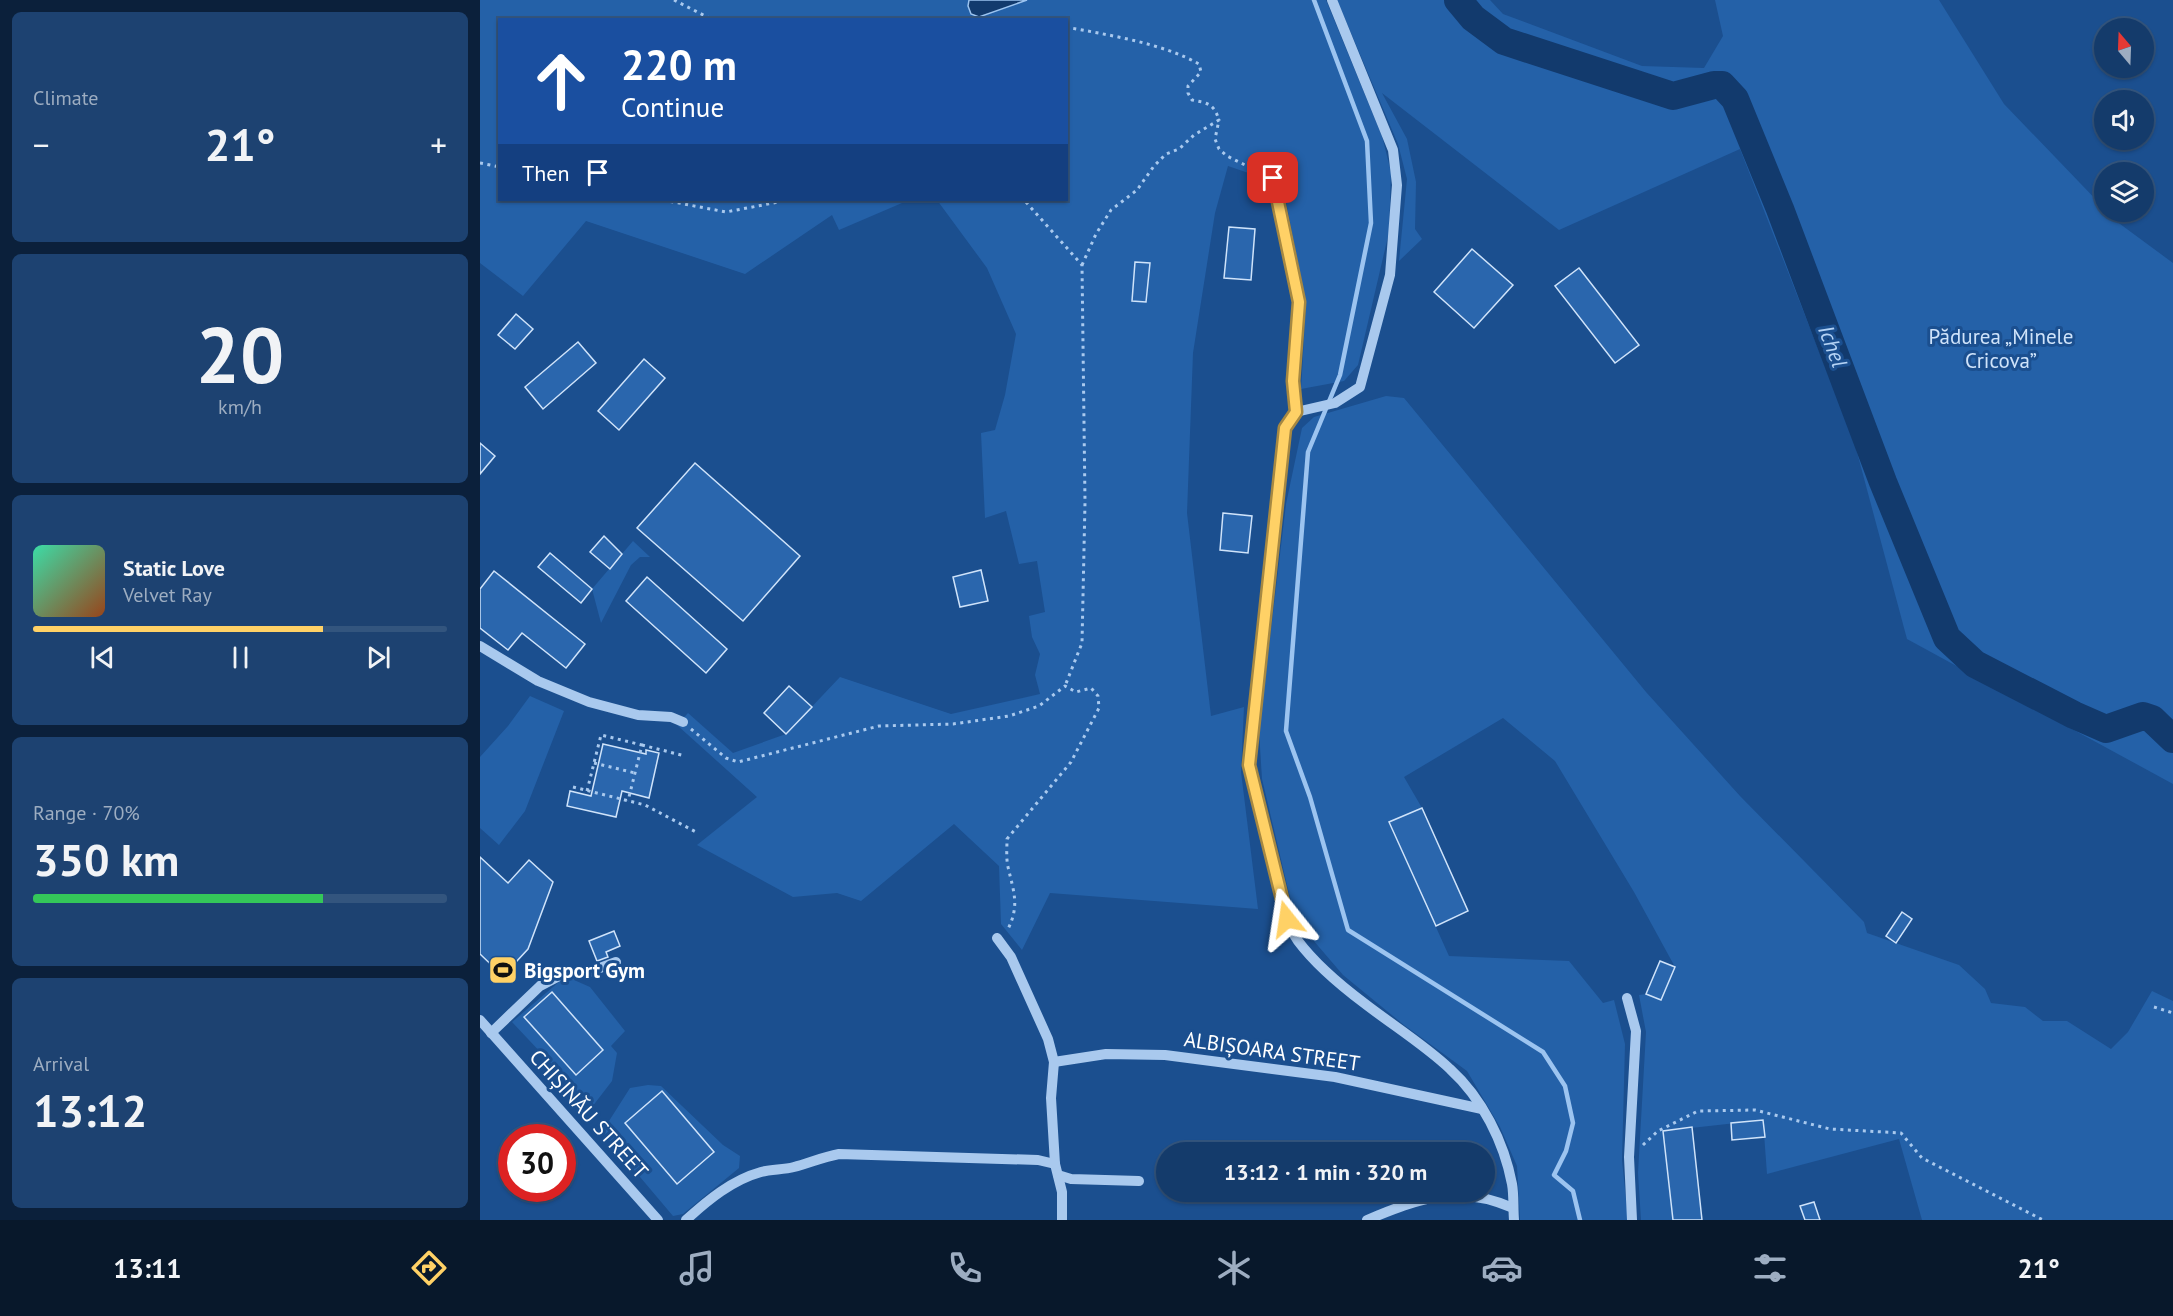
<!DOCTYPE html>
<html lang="en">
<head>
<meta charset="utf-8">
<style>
	:root { --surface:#143b6b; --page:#1d4271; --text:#f1f3f6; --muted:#9dadc1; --line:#33557e; --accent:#ffd166 }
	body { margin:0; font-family:"PT Sans",sans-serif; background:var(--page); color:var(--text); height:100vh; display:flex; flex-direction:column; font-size:22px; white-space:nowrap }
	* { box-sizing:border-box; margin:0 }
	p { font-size:20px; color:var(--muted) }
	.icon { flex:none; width:33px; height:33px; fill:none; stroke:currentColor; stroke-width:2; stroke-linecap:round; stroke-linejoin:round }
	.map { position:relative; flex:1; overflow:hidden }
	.side { display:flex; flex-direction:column; gap:12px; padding:12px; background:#0b203b; width:480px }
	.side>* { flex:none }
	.hud { position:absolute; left:18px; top:18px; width:570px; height:183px; border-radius:0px; box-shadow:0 2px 4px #0004,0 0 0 2px var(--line); background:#1a4fa0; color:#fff; overflow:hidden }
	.needle { width:39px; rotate:341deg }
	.fabs { position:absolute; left:1614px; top:18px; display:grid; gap:12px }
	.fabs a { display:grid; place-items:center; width:60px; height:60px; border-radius:50%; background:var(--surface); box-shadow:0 2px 4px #0004,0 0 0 2px var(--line); font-size:30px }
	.speed { position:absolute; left:18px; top:1124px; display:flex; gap:12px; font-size:30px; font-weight:700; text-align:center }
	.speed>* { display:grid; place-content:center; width:78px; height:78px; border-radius:50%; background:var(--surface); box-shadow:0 2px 4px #0004,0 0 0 2px var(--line); line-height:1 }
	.speed .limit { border:9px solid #d22; background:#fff; color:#111 }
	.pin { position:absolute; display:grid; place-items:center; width:51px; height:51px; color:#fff; margin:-26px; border-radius:12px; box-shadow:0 3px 9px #0006 }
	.me { position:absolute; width:66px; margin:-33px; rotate:345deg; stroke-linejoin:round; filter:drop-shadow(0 0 4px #0008) }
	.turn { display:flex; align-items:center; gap:21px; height:126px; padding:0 24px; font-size:27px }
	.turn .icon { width:78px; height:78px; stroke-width:2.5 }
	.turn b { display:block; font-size:42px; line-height:51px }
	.then { display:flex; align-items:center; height:57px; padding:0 24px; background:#0003; gap:12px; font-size:22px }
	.big { font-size:45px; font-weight:800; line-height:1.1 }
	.side .tile { flex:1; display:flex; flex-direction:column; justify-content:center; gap:9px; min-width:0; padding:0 21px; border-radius:9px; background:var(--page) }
	.side .dial { align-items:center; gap:0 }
	.dial b { font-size:78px; line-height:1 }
	.song { display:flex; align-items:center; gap:18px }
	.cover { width:72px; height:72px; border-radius:9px; background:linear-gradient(135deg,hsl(160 70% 55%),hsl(20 70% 35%)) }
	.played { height:6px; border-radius:3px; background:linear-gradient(90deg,var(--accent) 70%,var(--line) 70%) }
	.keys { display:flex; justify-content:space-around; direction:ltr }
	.heat { display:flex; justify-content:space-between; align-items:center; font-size:33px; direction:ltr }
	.charge { height:9px; border-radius:4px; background:linear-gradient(90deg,#34c759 70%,var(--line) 0) }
	.trip { position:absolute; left:676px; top:1142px; width:339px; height:60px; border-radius:30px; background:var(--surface); box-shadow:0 2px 4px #0004,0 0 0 2px var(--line); font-weight:800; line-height:60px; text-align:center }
	.menu { display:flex; height:96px; justify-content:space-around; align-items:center; background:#08182b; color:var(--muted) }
	.menu .icon { width:42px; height:42px }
	.menu .selected { color:var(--accent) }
	.menu b { font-size:27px; color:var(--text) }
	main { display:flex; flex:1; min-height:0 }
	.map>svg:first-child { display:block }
	.green { fill:#2461a8 }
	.water { fill:#123a6d; stroke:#9cc4f0; stroke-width:1.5 }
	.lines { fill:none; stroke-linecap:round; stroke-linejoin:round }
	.stream { stroke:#9cc4f0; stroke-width:4.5 }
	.river { stroke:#123a6d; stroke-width:28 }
	.building { fill:#2a66ad; stroke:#cfe3fa; stroke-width:1.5 }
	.path { stroke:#a9c9ee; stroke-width:3; stroke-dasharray:3 4.5; stroke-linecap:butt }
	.minor { stroke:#a9c9ee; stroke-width:10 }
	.route-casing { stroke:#a68842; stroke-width:15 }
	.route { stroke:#ffd166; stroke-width:10 }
	.labels { text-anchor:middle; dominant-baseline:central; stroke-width:6; stroke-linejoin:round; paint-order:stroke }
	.park-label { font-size:21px; fill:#cfe3fa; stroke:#1b4f8f }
	.poi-label { font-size:21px; font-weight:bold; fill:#fff; stroke:#1b4f8f; text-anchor:start }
	.street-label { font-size:21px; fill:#fff; stroke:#1b4f8f }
	.water-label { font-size:22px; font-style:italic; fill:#b5d3f5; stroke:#1b4f8f }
</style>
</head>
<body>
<main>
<section class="side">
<div class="tile"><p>Climate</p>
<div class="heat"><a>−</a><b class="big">21°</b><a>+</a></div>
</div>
<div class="tile dial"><b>20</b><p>km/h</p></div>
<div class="tile">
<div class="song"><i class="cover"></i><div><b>Static Love</b><p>Velvet Ray</p></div></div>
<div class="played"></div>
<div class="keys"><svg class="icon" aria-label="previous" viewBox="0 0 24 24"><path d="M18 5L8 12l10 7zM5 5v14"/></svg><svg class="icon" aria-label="pause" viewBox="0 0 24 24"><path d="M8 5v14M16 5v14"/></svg><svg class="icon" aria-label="next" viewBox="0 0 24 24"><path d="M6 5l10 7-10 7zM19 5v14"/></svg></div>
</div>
<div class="tile"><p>Range · 70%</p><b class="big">350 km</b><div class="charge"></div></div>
<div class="tile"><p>Arrival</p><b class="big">13:12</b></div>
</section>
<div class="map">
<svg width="1693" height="1220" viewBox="0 0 1693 1220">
	<rect width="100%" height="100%" fill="#1b4f8f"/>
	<g class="green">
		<path d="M0 0H846L902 136 911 172 909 232 878 365 864 381 821 389 826 304 802 181 786 179 748 166 735 213 713 353 707 513 731 716 764 707 761 772 778 909 570 893 542 950 521 924 519 866 474 824 381 901 357 893 313 897 217 845 277 797 197 725 208 713 253 753 306 734 360 677 471 714 560 694 555 675 560 654 552 637 549 616 565 612 557 561 539 564 526 511 505 518 501 433 515 430 525 395 536 334 507 268 457 200H586V20H20V200H429L359 230 352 215 265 274 106 221 43 296 0 263Z"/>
		<path d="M857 0H1010L1023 14 1162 66 1224 68 1243 36 1235 0H1459L1524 104 1624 208V212H1627L1636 221 1693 263V784L1427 639 1374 441 1260 149 1079 230 902 93 927 139 936 182 935 229 942 239 919 261 927 179 918 144Z"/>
		<path d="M906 396 924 398 1166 692 1260 796 1384 922 1387 933 1479 965 1505 989 1511 1003 1545 1007 1563 1021H1587L1631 1049 1648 1032 1672 991 1693 1001V1220H1442L1419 1139 1287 1174 1283 1120 1184 1131 1193 1220H1161L1158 1173 1166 1032 1159 995 1166 994 1181 1000 1195 967 1154 892 1075 761 1023 718 924 777 942 808 909 823 969 956 1089 961 1123 1003 1134 1000 1145 1044 1142 1160 1148 1220H1040L1037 1166 1020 1127 987 1071 924 1025 863 975 827 933 812 906 782 779 779 731 806 504 822 428 834 417Z"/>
		<path d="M153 541 170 557H160L151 565 121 623 112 589Z"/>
		<path d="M50 696 84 711 45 811 19 845 0 828V757L28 726Z"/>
		<path d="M94 980 110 987 145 1031 131 1046 137 1053 132 1081 112 1107 32 1022 80 981Z"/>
		<path d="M168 1085 181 1086 243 1145 260 1156 259 1168 203 1214 193 1216 122 1132 150 1088Z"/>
	</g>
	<path class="water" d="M489 0H547L499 17 491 14 488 6Z"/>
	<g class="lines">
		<path class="stream" d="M834 0 887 141 891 223 860 375 828 452 806 731 830 797 868 930 1063 1052 1085 1086 1093 1123 1086 1151 1074 1175 1093 1191 1100 1220"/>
		<path class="river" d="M978 0 993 18 1024 41 1193 96 1234 85H1242L1255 99 1300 209 1403 482 1467 638 1495 664 1594 715 1626 729 1663 716 1672 719 1693 739"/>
	</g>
	<g class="building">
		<path d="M749 227 775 229 771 280 744 278Z"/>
		<path d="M992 249 1033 285 994 328 954 292Z"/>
		<path d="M655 262 670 263 666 302 652 301Z"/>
		<path d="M1099 268 1159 345 1135 363 1075 286Z"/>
		<path d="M36 314 53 329 35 349 18 335Z"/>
		<path d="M98 342 116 363 63 409 45 387Z"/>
		<path d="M164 359 185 378 139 430 118 411Z"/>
		<path d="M0 443 15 456 0 474Z"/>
		<path d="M215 463 320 556 263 621 157 528Z"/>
		<path d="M743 513 772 516 768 553 740 550Z"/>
		<path d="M124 536 142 554 130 569 110 552Z"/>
		<path d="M70 553 112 589 101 603 58 567Z"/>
		<path d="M501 570 508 601 480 607 473 577Z"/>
		<path d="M14 571 105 644 86 668 42 633 28 650 0 628V589Z"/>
		<path d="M167 577 247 649 226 673 146 601Z"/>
		<path d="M309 686 332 707 306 734 284 713Z"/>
		<path d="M123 744 166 754V750L179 753 169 798 142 791 136 817 87 806 90 791 111 796Z"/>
		<path d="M942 808 988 911 956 926 909 822Z"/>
		<path d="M0 857 28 883 49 860 73 882 48 949 23 976 0 954Z"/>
		<path d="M1422 912 1432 919 1416 943 1406 936Z"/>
		<path d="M134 931 140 946 126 952 128 957 117 961 109 941Z"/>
		<path d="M1180 961 1195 967 1181 1000 1166 994Z"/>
		<path d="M72 992 123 1050 96 1075 44 1017Z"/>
		<path d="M182 1091 234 1152 197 1184 145 1123Z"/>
		<path d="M1283 1120 1285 1137 1252 1140 1251 1123Z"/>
		<path d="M1212 1127 1222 1220H1193L1183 1131Z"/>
		<path d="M1334 1202 1340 1220H1325L1320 1206Z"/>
	</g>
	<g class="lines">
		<g class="path">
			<path d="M194 0 233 20"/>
			<path d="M586 27C628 35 682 43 719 64L721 72 708 86V93L712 100C728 103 734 104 739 120"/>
			<path d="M0 163 20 167"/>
			<path d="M183 200 246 212 309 200"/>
			<path d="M539 200 545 201 602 265 605 502 602 643 585 686"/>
			<path d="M602 265 616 234 631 210 657 190 674 166 686 154 699 149 714 135 739 120 735 139 739 149 747 156 783 174"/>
			<path d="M211 729 246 758 258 762 399 726 473 724 529 716 559 706 585 686 596 692 611 688 618 696 619 708 591 762 527 839C527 848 526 858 528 867 534 893 540 906 527 931"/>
			<path d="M162 745 205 756"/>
			<path d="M114 763 155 773"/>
			<path d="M93 787 165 805 216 832"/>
			<path d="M107 791 121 735 162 745 148 801"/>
			<path d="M1674 1007 1693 1013"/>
			<path d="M1163 1145 1178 1131 1218 1111 1275 1110 1350 1129 1421 1133 1442 1158 1563 1220"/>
		</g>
		<g class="minor">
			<path d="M852 0 913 150 917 185 910 275 880 387 855 403 816 412 805 428 770 757C768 785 782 810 788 836 795 867 799 915 818 941 836 965 860 985 884 1003 911 1024 946 1046 970 1069 1002 1098 1024 1142 1032 1184 1034 1195 1033 1208 1034 1220"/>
			<path d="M793 179 819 302 813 381 816 412"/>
			<path d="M0 646 58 681 109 702 158 715 191 717 203 722"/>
			<path d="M517 938 531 957 568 1039 574 1062 571 1098 575 1164 582 1192V1220"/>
			<path d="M1147 998 1156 1031 1149 1157 1152 1220"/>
			<path d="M0 1020 178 1220"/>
			<path d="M11 1033 60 986 79 976 109 972 136 962"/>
			<path d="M574 1062 626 1054 685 1055 855 1077 1002 1109"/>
			<path d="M578 1175 591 1179 659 1181"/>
			<path d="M206 1220C228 1200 252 1180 281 1172 292 1169 303 1170 314 1167 329 1163 343 1157 359 1154L558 1160 575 1164"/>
			<path d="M887 1220C939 1198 978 1184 1033 1208"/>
		</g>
	</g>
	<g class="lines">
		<g class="route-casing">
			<path id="route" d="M793 178 819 302 813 381 816 412 805 428 769 765 807 919"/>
		</g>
		<use href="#route" class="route"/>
	</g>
	<defs>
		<g id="stadium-square" transform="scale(1.5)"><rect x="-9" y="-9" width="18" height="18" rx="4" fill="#ffd166" stroke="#1b4f8f"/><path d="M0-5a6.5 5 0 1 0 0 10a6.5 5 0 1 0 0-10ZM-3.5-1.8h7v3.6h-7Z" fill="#111"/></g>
	</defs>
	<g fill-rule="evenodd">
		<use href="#stadium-square" x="23" y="970"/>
	</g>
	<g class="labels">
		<g class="park-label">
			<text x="1521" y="336">Pădurea „Minele<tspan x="1521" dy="24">Cricova”</tspan></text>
		</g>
		<g class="poi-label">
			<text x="44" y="970">Bigsport Gym</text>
		</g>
		<g class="street-label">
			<text transform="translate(792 1051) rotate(8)">ALBIȘOARA STREET</text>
			<text transform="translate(109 1114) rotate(48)">CHIȘINĂU STREET</text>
		</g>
		<g class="water-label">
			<text transform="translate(1353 346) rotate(69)">Ichel</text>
		</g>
	</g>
</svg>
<div class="fabs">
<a><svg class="needle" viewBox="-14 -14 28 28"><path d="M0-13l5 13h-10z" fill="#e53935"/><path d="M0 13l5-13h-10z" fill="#9dadc1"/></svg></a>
<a><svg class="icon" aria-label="sound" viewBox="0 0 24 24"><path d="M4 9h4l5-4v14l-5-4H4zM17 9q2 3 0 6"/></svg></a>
<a><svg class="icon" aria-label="layers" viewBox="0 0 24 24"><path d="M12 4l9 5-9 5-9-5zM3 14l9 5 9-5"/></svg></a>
</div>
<div class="speed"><div class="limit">30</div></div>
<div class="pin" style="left:793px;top:178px;background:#d93025"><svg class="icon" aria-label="arrive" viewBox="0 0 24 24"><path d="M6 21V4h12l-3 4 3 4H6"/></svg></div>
<svg class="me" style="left:807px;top:919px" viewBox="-20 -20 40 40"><path d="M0-17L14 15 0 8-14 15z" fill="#ffd166" stroke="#fff" stroke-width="4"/></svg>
<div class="trip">13:12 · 1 min · 320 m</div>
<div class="hud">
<div class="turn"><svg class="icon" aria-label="ahead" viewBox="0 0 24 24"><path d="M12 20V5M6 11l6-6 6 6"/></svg><div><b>220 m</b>Continue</div></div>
<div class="then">Then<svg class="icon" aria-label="arrive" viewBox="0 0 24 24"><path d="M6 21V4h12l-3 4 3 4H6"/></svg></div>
</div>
</div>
</main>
<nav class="menu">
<b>13:11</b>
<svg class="icon selected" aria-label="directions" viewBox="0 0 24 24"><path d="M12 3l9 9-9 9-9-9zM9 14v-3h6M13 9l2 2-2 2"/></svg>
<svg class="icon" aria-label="music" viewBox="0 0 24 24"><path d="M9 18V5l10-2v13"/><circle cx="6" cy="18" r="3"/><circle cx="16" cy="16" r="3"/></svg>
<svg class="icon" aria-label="phone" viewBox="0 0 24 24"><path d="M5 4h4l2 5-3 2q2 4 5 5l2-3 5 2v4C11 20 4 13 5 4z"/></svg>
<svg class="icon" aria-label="climate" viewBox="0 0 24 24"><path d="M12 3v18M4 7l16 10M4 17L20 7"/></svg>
<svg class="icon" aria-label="car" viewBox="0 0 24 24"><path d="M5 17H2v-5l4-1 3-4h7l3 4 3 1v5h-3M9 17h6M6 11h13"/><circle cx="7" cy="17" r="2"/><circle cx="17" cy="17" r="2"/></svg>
<svg class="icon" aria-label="filters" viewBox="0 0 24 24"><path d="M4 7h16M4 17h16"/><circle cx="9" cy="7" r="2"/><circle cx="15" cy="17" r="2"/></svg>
<b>21°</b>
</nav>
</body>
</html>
